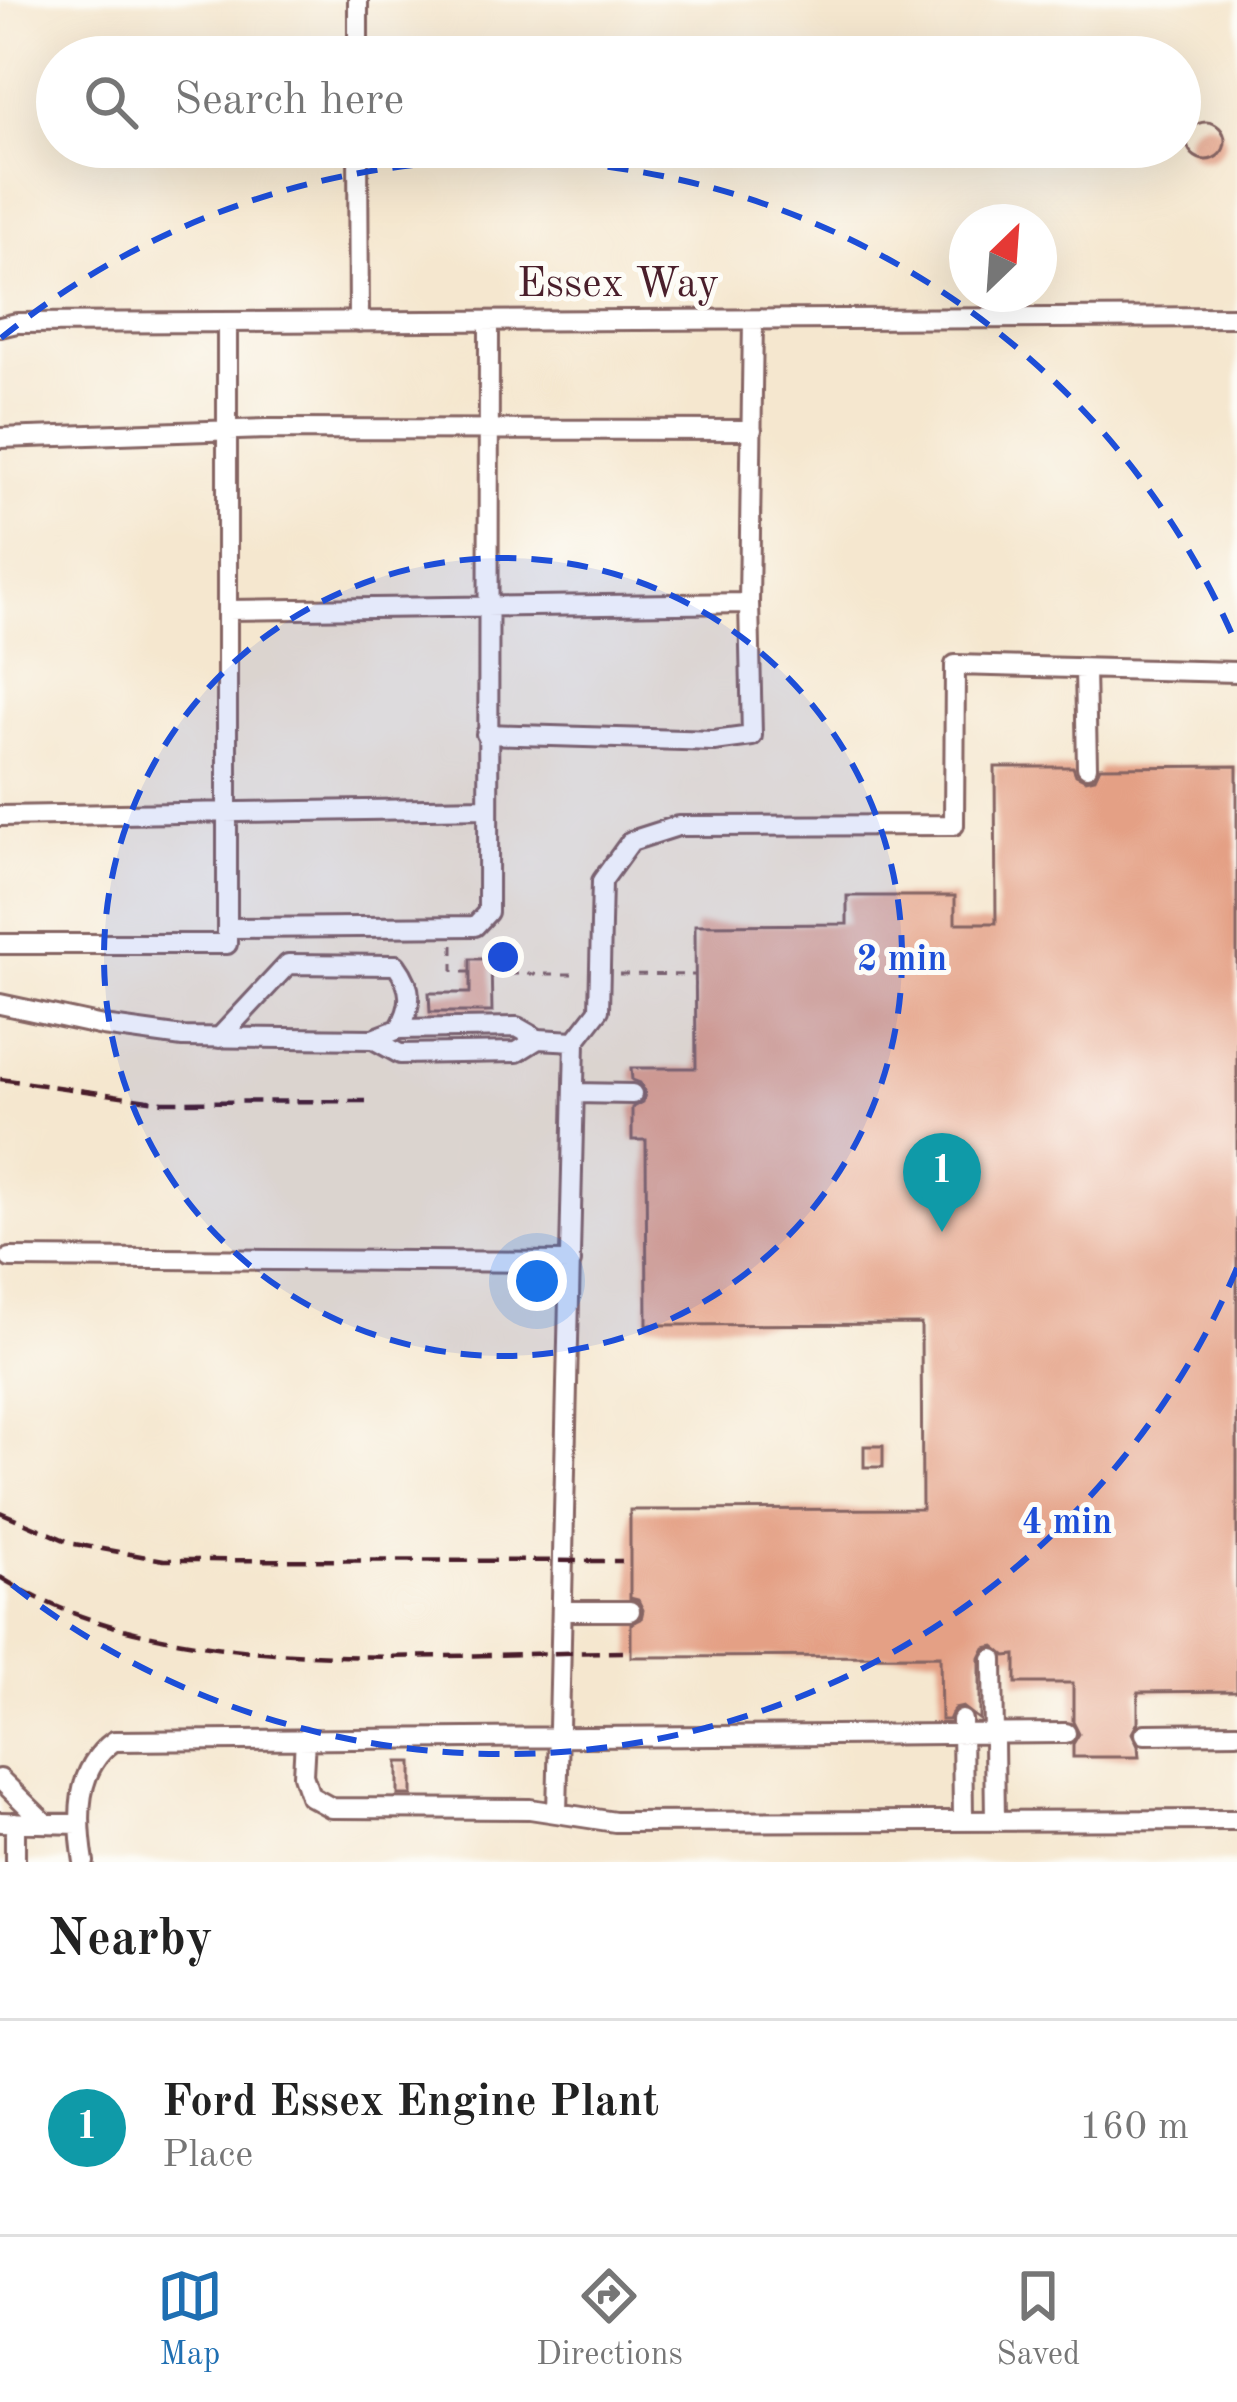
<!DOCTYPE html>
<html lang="en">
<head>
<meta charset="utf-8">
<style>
  :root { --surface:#fff; --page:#f2f2f2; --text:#222; --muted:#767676; --line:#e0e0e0; --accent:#1f6fb2 }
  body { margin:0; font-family:"Old Standard TT",serif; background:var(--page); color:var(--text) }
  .compass { position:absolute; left:949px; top:204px; width:108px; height:108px; border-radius:50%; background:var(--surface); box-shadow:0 12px 48px #0002; rotate:25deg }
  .you { position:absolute; left:537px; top:1281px; width:42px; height:42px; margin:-30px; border:9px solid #fff; border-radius:50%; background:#1a73e8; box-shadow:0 0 0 18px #1a73e833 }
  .badge { display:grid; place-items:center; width:78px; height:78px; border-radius:50%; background:var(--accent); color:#fff; font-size:39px; font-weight:700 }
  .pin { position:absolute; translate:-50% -99px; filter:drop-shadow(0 3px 6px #0008) }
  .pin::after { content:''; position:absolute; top:63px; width:42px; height:36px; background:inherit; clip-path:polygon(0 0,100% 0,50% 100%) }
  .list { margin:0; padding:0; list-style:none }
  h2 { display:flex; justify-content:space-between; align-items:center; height:156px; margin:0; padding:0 48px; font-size:51px }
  h2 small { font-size:39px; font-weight:400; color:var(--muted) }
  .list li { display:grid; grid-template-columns:78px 1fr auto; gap:36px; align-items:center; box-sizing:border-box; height:216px; padding:0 48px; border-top:3px solid var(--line) }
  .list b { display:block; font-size:45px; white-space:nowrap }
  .list p { margin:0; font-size:39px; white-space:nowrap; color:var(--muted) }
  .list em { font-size:39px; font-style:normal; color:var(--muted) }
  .icon { flex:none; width:66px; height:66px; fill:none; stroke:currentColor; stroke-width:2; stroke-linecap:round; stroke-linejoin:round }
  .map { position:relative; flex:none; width:1237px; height:1862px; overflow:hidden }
  .search { position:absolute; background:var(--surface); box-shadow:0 12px 48px #0002; left:36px; right:36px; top:36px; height:132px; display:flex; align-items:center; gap:30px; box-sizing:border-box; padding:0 42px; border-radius:66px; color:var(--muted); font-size:45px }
  .sheet { height:372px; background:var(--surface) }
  nav { display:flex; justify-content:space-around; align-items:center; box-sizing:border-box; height:168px; border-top:3px solid var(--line); background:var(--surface); font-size:33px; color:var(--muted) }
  nav a { display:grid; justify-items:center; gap:6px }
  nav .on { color:var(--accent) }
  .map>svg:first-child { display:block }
  .building { fill:#e4a085 }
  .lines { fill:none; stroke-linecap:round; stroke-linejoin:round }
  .minor-casing { stroke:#866564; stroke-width:24 }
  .path { stroke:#866564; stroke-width:3; stroke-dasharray:9 9; stroke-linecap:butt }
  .minor { stroke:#fff; stroke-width:18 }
  .rail { stroke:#4a1f2b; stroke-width:4.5; stroke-dasharray:18 9; stroke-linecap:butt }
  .ring { fill:none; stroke:#1d4ed8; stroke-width:6; stroke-dasharray:21 15 }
  .labels { text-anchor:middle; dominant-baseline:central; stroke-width:10; stroke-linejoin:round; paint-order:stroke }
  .street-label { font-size:42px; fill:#4a1f2b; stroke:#fdfcf7 }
  .centre { fill:#1d4ed8; stroke:#fdfcf7; stroke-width:6 }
  .ring-label { font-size:36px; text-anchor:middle; font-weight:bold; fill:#1d4ed8; stroke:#fdfcf7; stroke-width:10; stroke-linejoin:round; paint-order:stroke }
</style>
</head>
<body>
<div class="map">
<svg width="1237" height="1862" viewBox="0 0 1237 1862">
  <rect width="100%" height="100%" fill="#fdfcf7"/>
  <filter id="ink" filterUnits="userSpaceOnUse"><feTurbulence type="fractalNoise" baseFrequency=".00833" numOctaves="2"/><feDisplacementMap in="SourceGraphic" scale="24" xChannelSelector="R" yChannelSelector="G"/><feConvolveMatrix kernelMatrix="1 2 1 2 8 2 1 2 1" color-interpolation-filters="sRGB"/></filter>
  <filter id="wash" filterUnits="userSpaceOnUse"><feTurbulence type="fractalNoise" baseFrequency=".004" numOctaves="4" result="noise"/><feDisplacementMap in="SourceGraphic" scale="48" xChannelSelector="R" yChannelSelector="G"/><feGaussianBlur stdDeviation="2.7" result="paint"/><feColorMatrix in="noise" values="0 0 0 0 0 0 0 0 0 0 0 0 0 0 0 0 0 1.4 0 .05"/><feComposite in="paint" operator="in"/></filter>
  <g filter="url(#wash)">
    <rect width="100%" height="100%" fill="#f5e7cf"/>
    <g id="blocks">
      <path class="building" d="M1187 141a19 19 0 1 1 38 0a19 19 0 1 1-38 0Z
        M1237,766V1691L1138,1692V1722L1132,1733L1138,1746L1139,1757H1073V1744L1079,1734L1073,1722V1683H1016V1655L1006,1656L994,1646L985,1648L980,1658V1720L963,1707L954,1709L949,1720H941L940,1656L631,1657V1624L641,1619L643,1610L638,1600L630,1598V1510L922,1509L921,1324L647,1325L646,1140H632V1108L643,1102L645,1093L640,1083L632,1080L631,1068H696L695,925L847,924V896H955V923H996L995,767H1073L1076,775L1086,780L1095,778L1100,767Z
        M470,959H491L492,1012H430L429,993H470Z
        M864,1446H883V1467H864Z
        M398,1762H412V1795H398Z"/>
    </g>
  </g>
  <g filter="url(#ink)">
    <use href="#blocks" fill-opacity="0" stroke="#866564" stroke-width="3"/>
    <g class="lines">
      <defs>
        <path id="minor" d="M358,0V57
          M358,147L359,322
          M227,323V928L475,926L488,912L489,322
          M0,327L17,323L1237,317
          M0,438L267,429L752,430
          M227,610L749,603
          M1085,669L1087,767
          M486,734L714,741L752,736L749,603L753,320
          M0,816L488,808
          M0,944H227V928
          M0,1004L103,1026L183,1037L373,1039L399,1029L517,1027L538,1039L575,1041L599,1010L602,881L631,841L678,826L954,825L955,665L1237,672
          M219,1038L288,964L396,965C413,988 413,1005 399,1029
          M373,1039L400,1054L517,1052L538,1039
          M574,1093L632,1094
          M10,1258L571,1262
          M563,1611H630
          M993,1659L995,1821
          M962,1720L963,1821
          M1145,1734L1237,1733
          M305,1738L303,1775L310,1796L332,1808L530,1809L615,1822L1237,1820
          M0,1779L45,1823
          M557,1813L575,1041
          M0,1822L79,1824
          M15,1822V1860
          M84,1862C77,1818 75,1769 114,1741L1066,1733"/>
      </defs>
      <use href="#minor" class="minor-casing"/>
      <path class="path" d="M453,945V972H470
        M491,974H580
        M619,974L696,975"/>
      <use href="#minor" class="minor"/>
      <path class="rail" d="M0,1079L163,1102L366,1101
        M0,1512L74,1544L164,1560L622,1561
        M0,1577C167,1683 432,1653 623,1652"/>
    </g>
  </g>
  <circle cx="503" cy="957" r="399" fill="#1d4ed8" fill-opacity=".12"/>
  <g class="ring">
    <circle cx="503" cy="957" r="399"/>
    <path d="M1237 1268A797 797 0 0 1 1 1576M1 338A797 797 0 0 1 1237 646"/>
  </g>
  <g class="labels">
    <g class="street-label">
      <text x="618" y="285">Essex Way</text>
    </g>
  </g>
  <circle cx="503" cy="957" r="18" class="centre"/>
  <g class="ring-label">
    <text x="902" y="970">2 min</text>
    <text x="1067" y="1533">4 min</text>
  </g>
</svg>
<svg class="compass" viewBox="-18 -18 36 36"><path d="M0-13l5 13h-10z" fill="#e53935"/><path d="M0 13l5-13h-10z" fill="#767676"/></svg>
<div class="you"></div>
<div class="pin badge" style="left:942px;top:1232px;background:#0f9aa8">1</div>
<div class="search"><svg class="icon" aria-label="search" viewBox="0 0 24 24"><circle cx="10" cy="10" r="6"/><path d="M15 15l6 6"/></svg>Search here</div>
</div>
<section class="sheet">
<h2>Nearby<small></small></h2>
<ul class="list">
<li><span class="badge" style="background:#0f9aa8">1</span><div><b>Ford Essex Engine Plant</b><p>Place</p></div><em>160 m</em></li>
</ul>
</section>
<nav>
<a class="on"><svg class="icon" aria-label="map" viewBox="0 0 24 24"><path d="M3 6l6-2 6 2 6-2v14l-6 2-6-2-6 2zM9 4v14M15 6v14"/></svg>Map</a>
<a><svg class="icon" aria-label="directions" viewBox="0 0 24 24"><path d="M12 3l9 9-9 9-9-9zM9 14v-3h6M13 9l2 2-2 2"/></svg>Directions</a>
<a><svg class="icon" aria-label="saved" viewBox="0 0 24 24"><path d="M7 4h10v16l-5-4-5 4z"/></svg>Saved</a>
</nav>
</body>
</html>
